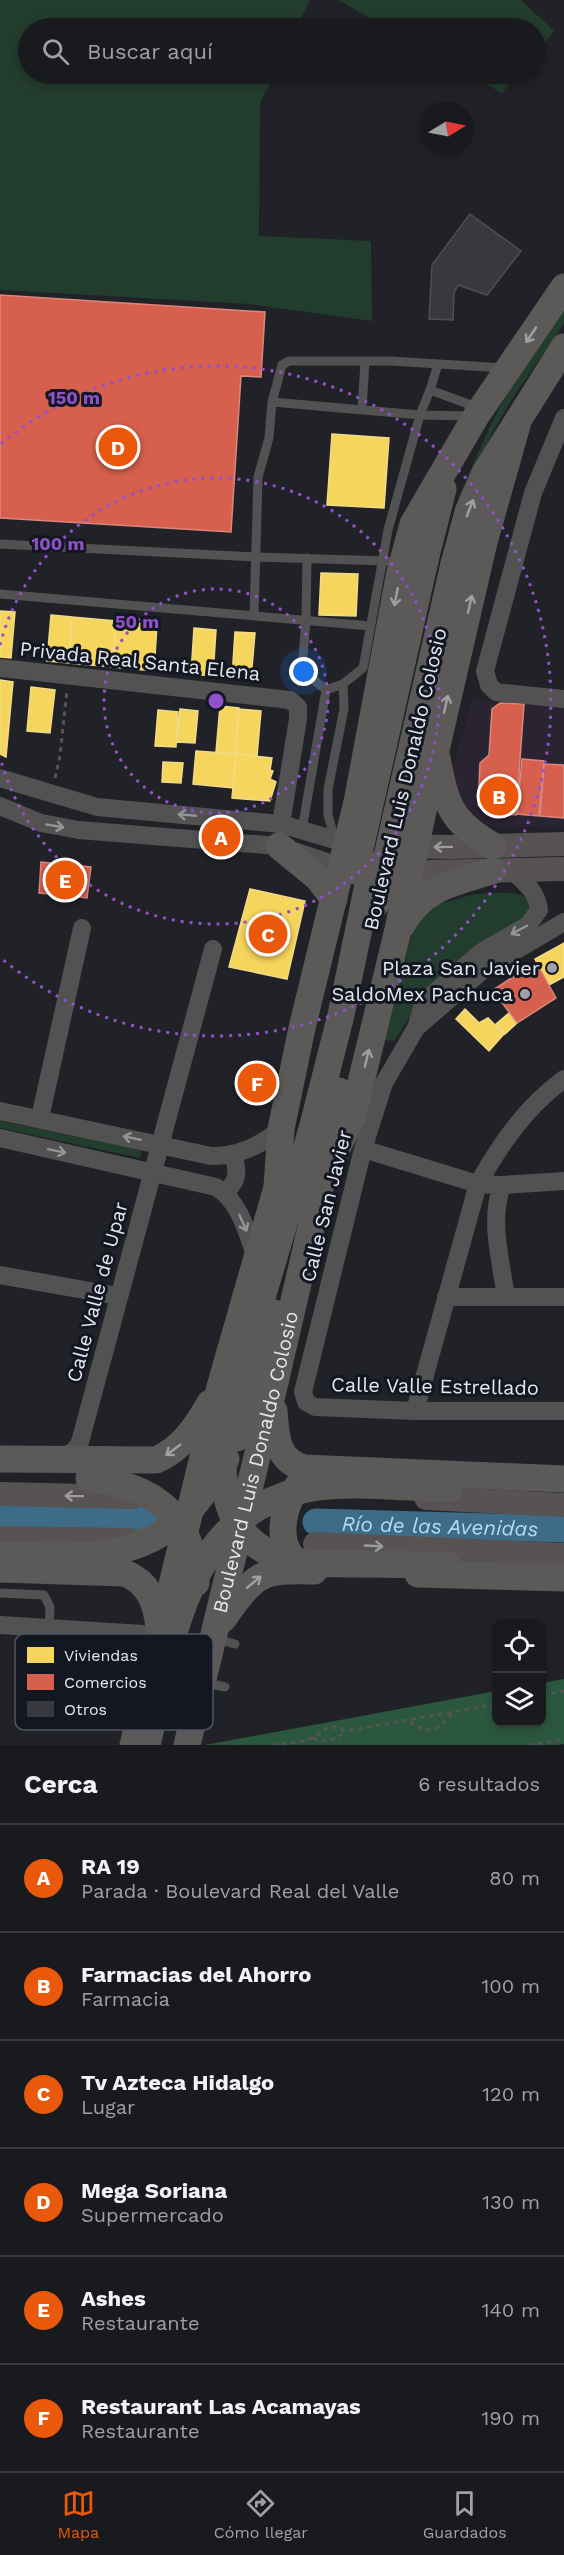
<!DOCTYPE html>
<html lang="es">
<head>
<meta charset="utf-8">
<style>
  :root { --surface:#181a1e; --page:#25272b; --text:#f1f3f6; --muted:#9fa1a4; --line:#36383c; --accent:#ea580c }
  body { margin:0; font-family:"Work Sans",sans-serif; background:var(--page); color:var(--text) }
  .controls { position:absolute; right:18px; bottom:18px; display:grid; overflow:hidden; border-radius:12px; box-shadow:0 3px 9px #0003 }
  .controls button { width:54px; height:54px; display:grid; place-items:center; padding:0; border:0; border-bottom:2px solid var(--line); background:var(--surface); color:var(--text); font:30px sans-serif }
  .compass { position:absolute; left:420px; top:102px; width:54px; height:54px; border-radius:50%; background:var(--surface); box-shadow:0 3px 9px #0003; rotate:80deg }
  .you { position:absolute; left:304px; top:672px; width:21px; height:21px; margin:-15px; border:4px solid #fff; border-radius:50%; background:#1a73e8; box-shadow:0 0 0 9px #1a73e833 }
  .badge { display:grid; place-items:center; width:39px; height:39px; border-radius:50%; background:var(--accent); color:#fff; font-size:20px; font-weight:700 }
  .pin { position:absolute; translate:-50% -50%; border:3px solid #fff; box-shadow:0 2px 6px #0006 }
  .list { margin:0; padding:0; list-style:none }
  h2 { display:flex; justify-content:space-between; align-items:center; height:78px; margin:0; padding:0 24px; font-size:26px }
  h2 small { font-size:20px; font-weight:400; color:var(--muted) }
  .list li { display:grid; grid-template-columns:39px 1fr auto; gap:18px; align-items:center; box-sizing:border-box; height:108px; padding:0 24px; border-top:2px solid var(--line) }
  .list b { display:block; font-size:22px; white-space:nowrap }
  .list p { margin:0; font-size:20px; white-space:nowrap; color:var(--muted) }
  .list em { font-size:20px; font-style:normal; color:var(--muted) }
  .icon { flex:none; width:33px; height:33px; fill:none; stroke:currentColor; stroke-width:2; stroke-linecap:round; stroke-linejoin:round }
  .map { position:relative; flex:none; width:564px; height:1745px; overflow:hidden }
  .search { position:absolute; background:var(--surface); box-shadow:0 3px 9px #0003; left:18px; right:18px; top:18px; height:66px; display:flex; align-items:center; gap:15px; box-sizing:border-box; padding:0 21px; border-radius:33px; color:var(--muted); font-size:22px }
  .sheet { height:726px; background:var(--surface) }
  nav { display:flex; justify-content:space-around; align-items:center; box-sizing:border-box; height:84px; border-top:2px solid var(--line); background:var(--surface); font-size:16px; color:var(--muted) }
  nav a { display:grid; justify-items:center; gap:3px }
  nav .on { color:var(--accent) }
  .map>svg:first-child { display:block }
  .commercial { fill:#2a2432 }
  .green { fill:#223c2d }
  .forest { fill:#2b573e }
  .homes { fill:#f6d55c; stroke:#f1da88; stroke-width:1.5 }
  .shops { fill:#d6604d; stroke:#da887e; stroke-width:1.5 }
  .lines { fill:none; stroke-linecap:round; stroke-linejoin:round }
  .river { stroke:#3d6b88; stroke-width:27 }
  .building { fill:#38393e; stroke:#4e4e53; stroke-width:1.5 }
  .path { stroke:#555556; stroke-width:3; stroke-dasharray:4.5 4.5; stroke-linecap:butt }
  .service { stroke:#535252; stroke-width:9 }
  .minor { stroke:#535252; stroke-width:18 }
  .secondary { stroke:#565352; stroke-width:24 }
  .primary { stroke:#5c5a59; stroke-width:27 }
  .primary-bridge { stroke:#5c5a59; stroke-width:27 }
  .oneway { stroke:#a0a0a4 }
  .oneway2 { stroke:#949599 }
  .oneway3 { stroke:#9d9da0 }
  .ring { fill:none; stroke:#9051c9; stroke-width:3; stroke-dasharray:3 6 }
  .poi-dot { fill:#9fa2a9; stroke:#131722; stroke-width:2 }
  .labels { text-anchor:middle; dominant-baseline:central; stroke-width:6; stroke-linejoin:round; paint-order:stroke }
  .street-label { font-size:20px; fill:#e4e7ef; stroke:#131722 }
  .poi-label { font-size:20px; fill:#e4e7ef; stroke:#131722; text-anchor:end }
  .water-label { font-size:21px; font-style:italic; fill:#b0dcfa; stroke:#131722 }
  .key { fill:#131722; stroke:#525560; stroke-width:1.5 }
  .key-label { font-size:16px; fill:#e4e7ef }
  .centre { fill:#9051c9; stroke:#131722; stroke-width:3 }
  .ring-label { font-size:18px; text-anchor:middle; font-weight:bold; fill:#9051c9; stroke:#131722; stroke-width:6; stroke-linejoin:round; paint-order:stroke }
</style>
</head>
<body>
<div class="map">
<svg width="564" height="1745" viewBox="0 0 564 1745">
  <rect width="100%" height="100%" fill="#202228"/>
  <path class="commercial" d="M472,699L564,707V828L479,826L462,815L452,773Z"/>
  <path class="green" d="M0,0H310L296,28H28V74H275L260,103L259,236L371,241L372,321L249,304L0,290Z
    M338,0H521L554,31L536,53V28H388Z
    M467,74H518L502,93Z
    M564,305V324L514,396L493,431L462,501L458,499L489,428L508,391Z
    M474,894C493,894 520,888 534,903L530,916L426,993L394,1041L383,1040L412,933L424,917L439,904Z
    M0,1121L142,1150L140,1158L0,1128Z"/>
  <path class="forest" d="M564,1679V1744L558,1745H205L496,1691V1722H542V1683Z"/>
  <path class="homes" d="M332,434L389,438L384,508L327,505Z
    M321,573L358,574L356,616L319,615Z
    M0,611L15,612L11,658L0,657Z
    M51,615L72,617L69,663L47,661Z
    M72,617L116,621L112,667L69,663Z
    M116,621L157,625L154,671L112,667Z
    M194,628L216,630L213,676L191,674Z
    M235,632L255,633L251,679L232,678Z
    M0,680L13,682L6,757L0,754Z
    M31,687L55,690L50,733L27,731Z
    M220,706L239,708L235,754L216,752Z
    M180,709L198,711L195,743L177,742Z
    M239,709L261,711L257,756L235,754Z
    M158,710L178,712L176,747L155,746Z
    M196,751L236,754L233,788L193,784Z
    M236,754L272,758L270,770L273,771L270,779L276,782L270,801L232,798Z
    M163,762L183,763L181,783L162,782Z
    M250,889L305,901L287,979L229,967Z
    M564,943V977L549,985L535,959Z
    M465,1009L479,1023L488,1018L504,1034L489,1051L456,1019Z
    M509,1013L517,1023L505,1034L496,1024Z"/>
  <path class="shops" d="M0,295L265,312L261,377L241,376L231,532L0,518Z
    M500,703L524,704L516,815L485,812L478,805L480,763L489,755L492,709Z
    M522,759L544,761L539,816L517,814Z
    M544,764L564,765V818L540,816Z
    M41,862L91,867L87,898L39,893Z
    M536,962L556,998L517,1023L493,990Z"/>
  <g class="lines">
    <g class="river">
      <path d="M0,1516L150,1519"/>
      <path id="s1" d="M316,1522L564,1529"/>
    </g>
  </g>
  <path class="building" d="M470,214L521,251L487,295L458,285L454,293L453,320L429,319L432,265Z"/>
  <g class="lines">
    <path class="path" d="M55,778L60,756L67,690
      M542,1695L564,1691
      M410,1722C427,1735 440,1731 452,1713
      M313,1738C325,1743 337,1740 346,1731
      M234,1745H235
      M273,1745C284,1743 301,1743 312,1738C328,1730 323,1722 346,1731L496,1704
      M529,1745L564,1739"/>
    <path class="service" d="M430,390L438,364
      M272,402L282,365L289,361H391L504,368
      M362,410L365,361
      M471,416L420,415L430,390L479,408
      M0,544L257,557L387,561
      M307,558L306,620L302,670L326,690
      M0,594L371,626
      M254,616L258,477L269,438L272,402L420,415L388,530L363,668L343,684L326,690L302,830
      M335,840L328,815V789L344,709L343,684
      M0,1593L44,1595L50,1607L49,1628
      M216,1639L235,1644
      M203,1682L225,1687"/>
    <path class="minor" d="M564,418L533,493L485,671L489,685L496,692L564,699
      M0,668L290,700L298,707V719L281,824
      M0,778L97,807L281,824L335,840L347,841
      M0,806L41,823L79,830L279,846L342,867
      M511,870C525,883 537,891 539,910L528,925L480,953L428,998L423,1005L416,1028L384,1083L363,1149L303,1392L306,1402L315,1407L415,1411H564
      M416,1028L484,969L564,922
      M0,1111L211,1156C237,1157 261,1145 281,1129
      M40,1118L82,928
      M0,1138L216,1187C240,1201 248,1235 256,1259
      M363,1149L478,1184L502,1185L564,1181
      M502,1185C489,1221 501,1261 506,1297
      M225,1192C239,1181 238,1171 233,1154
      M0,1275L118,1296
      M446,1297H564
      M415,1411L478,1184C501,1143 526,1107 564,1079
      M59,1455C70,1456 75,1451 80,1442L213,949
      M0,1625L159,1635"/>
    <path class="secondary" d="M398,846L448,847L564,844
      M393,873L409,875L425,872L564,869
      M0,1494L132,1497
      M426,1498L564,1505
      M0,1538L130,1540
      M315,1544L564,1555"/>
    <g class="primary">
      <path d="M426,556L443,489"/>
      <path d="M454,564L468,512L485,473L564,347"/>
      <path d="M437,758C446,805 450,821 493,846"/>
      <path d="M279,846L318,878L334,899"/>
      <path d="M402,925C423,887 454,883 492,871"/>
      <path d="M322,1180L353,1115L397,934L436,750L484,542L517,425"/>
      <path d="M277,1187L281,1129L302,1028L357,802L400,572L413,524L476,416L564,287"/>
      <path d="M274,1411C276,1436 276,1460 304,1468L564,1479"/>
      <path d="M237,1438L274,1313"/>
      <path d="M0,1459L156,1460C182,1449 196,1427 210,1403"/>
      <path d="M303,1479C281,1503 270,1554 308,1568"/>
      <path d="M0,1569L125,1573C149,1583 156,1602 159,1627"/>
      <path d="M418,1574L564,1578"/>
      <path d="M223,1619C255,1575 258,1569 314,1571"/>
      <path d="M133,1745L220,1387L282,1170"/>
      <path id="s2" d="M187,1745L273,1391L322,1180L339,1091"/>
    </g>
    <path class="primary-bridge" d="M359,852L369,880L341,1015L312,1129L226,1419C218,1478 221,1545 291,1560C312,1565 334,1563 355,1564C386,1564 416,1565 447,1565
      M355,871L426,556
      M376,904L454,564
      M89,1478C153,1486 193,1514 196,1583
      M0,1555C67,1557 138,1565 189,1511C203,1496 215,1476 226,1459
      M147,1745C172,1641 185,1511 312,1488C354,1481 406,1488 449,1489"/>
  </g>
  <defs><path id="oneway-shaft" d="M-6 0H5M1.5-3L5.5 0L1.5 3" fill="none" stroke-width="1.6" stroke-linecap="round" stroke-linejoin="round" transform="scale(1.5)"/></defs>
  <g class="oneway">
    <use href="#oneway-shaft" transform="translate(531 335) rotate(124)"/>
    <use href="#oneway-shaft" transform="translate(470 508) rotate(-69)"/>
    <use href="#oneway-shaft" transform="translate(396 597) rotate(101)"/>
    <use href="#oneway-shaft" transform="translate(470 604) rotate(-77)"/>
    <use href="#oneway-shaft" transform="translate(446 704) rotate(-77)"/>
    <use href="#oneway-shaft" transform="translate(367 1058) rotate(-76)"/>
    <use href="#oneway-shaft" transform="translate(173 1450) rotate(144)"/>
    <use href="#oneway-shaft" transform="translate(254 1582) rotate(-40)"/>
  </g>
  <g class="oneway2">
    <use href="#oneway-shaft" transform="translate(187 815) rotate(-175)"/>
    <use href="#oneway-shaft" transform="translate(55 826) rotate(10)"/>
    <use href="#oneway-shaft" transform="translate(519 930) rotate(152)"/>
    <use href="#oneway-shaft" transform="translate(132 1138) rotate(-168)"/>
    <use href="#oneway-shaft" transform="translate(57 1151) rotate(12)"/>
    <use href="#oneway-shaft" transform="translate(243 1223) rotate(66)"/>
  </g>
  <g class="oneway3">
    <use href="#oneway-shaft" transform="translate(443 847) rotate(179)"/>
    <use href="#oneway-shaft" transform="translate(74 1496) rotate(-179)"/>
    <use href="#oneway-shaft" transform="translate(374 1546) rotate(3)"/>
  </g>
  <g class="ring">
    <circle cx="216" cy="701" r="112"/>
    <path d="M0 645A223 223 0 1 1 0 757"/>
    <path d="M1 444A335 335 0 1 1 1 958"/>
  </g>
  <g class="poi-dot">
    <circle cx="552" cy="968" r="6"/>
    <circle cx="525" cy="994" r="6"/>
  </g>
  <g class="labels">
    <g class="street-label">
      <text transform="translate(140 661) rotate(6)">Privada Real Santa Elena</text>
      <text transform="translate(405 779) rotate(-77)">Boulevard Luis Donaldo Colosio</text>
      <text transform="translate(326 1206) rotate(-76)">Calle San Javier</text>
      <text transform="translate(97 1292) rotate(-75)">Calle Valle de Upar</text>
      <text transform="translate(435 1386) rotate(1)">Calle Valle Estrellado</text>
      <text stroke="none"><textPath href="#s2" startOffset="291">Boulevard Luis Donaldo Colosio</textPath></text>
    </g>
    <g class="poi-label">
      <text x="540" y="968">Plaza San Javier</text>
      <text x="513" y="994">SaldoMex Pachuca</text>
    </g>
    <g class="water-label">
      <text stroke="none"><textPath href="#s1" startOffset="124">Río de las Avenidas</textPath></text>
    </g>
  </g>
  <rect x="15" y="1634" width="198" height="96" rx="9" class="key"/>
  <rect x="27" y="1647" width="27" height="16" fill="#f6d55c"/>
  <rect x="27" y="1674" width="27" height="16" fill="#d6604d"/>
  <rect x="27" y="1701" width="27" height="16" fill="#38393e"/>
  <g class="key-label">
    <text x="64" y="1661">Viviendas</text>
    <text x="64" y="1688">Comercios</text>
    <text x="64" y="1715">Otros</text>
  </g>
  <circle cx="216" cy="701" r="9" class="centre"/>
  <g class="ring-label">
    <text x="74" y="404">150 m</text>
    <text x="58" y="550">100 m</text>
    <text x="137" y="628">50 m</text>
  </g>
</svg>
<div class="controls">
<button><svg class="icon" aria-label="locate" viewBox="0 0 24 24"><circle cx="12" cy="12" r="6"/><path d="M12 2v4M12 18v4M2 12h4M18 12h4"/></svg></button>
<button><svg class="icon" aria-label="layers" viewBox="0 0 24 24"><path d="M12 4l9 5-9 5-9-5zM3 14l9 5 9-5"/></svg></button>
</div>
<svg class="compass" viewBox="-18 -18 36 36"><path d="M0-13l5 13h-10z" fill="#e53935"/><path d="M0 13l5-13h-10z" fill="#9fa1a4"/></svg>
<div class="you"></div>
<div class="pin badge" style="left:221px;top:837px">A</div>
<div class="pin badge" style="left:499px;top:796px">B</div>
<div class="pin badge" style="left:268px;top:934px">C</div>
<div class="pin badge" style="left:118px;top:447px">D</div>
<div class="pin badge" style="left:65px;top:880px">E</div>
<div class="pin badge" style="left:257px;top:1083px">F</div>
<div class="search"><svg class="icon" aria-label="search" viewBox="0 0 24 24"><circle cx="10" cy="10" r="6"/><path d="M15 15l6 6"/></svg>Buscar aquí</div>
</div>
<section class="sheet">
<h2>Cerca<small>6 resultados</small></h2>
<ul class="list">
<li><span class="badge">A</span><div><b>RA 19</b><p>Parada · Boulevard Real del Valle</p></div><em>80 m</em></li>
<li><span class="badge">B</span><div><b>Farmacias del Ahorro</b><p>Farmacia</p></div><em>100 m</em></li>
<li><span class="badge">C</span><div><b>Tv Azteca Hidalgo</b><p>Lugar</p></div><em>120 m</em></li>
<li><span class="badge">D</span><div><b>Mega Soriana</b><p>Supermercado</p></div><em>130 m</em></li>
<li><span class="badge">E</span><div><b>Ashes</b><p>Restaurante</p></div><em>140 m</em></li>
<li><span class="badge">F</span><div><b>Restaurant Las Acamayas</b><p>Restaurante</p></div><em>190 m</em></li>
</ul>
</section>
<nav>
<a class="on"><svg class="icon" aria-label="map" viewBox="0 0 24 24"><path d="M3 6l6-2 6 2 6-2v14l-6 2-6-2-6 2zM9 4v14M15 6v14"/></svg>Mapa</a>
<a><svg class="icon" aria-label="directions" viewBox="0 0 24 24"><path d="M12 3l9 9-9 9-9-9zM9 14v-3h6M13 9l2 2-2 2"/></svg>Cómo llegar</a>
<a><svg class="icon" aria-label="saved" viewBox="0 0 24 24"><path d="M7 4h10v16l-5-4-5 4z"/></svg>Guardados</a>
</nav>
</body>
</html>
